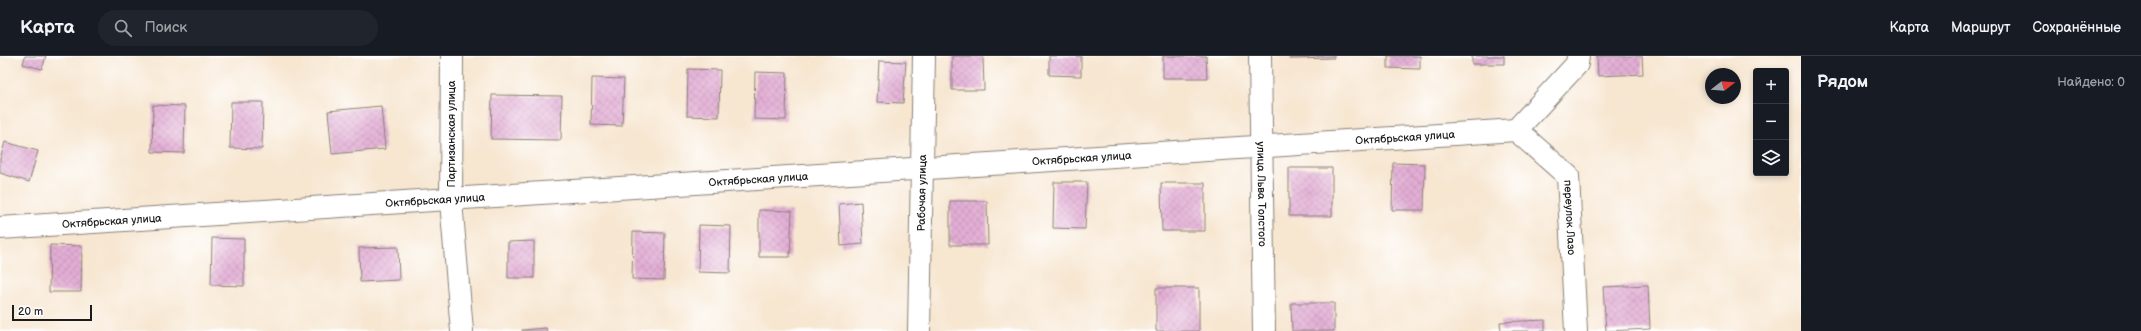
<!DOCTYPE html>
<html lang="ru">
<head>
<meta charset="utf-8">
<style>
  :root { --surface:#171b24; --page:#20242c; --text:#f1f3f6; --muted:#9ea1a6; --line:#363941 }
  body { margin:0; font-family:"Balsamiq Sans",sans-serif; background:var(--page); color:var(--text) }
  .controls { position:absolute; right:12px; top:12px; display:grid; overflow:hidden; border-radius:4px; box-shadow:0 2px 6px #0003 }
  .controls button { width:36px; height:36px; display:grid; place-items:center; padding:0; border:0; border-bottom:1px solid var(--line); background:var(--surface); color:var(--text); font:20px sans-serif }
  .compass { position:absolute; left:1705px; top:12px; width:36px; height:36px; border-radius:50%; background:var(--surface); box-shadow:0 2px 6px #0003; rotate:73deg }
  .scale { position:absolute; left:12px; bottom:10px; width:80px; box-sizing:border-box; padding-left:4px; border:2px solid #1c1c1c; border-top:0; font-size:11px; line-height:14px; white-space:nowrap; color:#1c1c1c; -webkit-text-stroke:3px #fff; paint-order:stroke }
  .list { margin:0; padding:0; list-style:none }
  h2 { display:flex; justify-content:space-between; align-items:center; height:52px; margin:0; padding:0 16px; font-size:17px }
  h2 small { font-size:13px; font-weight:400; color:var(--muted) }
  .icon { flex:none; width:22px; height:22px; fill:none; stroke:currentColor; stroke-width:2; stroke-linecap:round; stroke-linejoin:round }
  .map { position:relative; flex:none; width:1801px; height:275px; overflow:hidden }
  header { display:flex; align-items:center; gap:24px; box-sizing:border-box; height:56px; padding:0 20px; background:var(--surface); border-bottom:1px solid var(--line) }
  header strong { font-size:19px }
  nav { display:flex; gap:22px; margin-inline-start:auto; font-size:14px }
  .search { width:280px; height:36px; background:var(--page); display:flex; align-items:center; gap:10px; box-sizing:border-box; padding:0 14px; border-radius:22px; color:var(--muted); font-size:15px }
  main { display:flex }
  aside { flex:1; background:var(--surface) }
  .map>svg:first-child { display:block }
  .building { fill:url(#building-cross-hatch) }
  .lines { fill:none; stroke-linecap:round; stroke-linejoin:round }
  .minor-casing { stroke:#8a8176; stroke-width:24 }
  .minor { stroke:#fff; stroke-width:22 }
  .labels { text-anchor:middle; dominant-baseline:central; stroke-width:3; stroke-linejoin:round; paint-order:stroke }
  .street-label { font-size:11px; fill:#1c1c1c; stroke:#fff }
</style>
</head>
<body>
<header>
<strong>Карта</strong>
<div class="search"><svg class="icon" aria-label="search" viewBox="0 0 24 24"><circle cx="10" cy="10" r="6"/><path d="M15 15l6 6"/></svg>Поиск</div>
<nav><a>Карта</a><a>Маршрут</a><a>Сохранённые</a></nav>
</header>
<main>
<div class="map">
<svg width="1801" height="275" viewBox="0 0 1801 275">
  <defs>
    <pattern id="building-cross-hatch" width="8" height="8" patternUnits="userSpaceOnUse"><rect width="8" height="8" fill="#e3aed5"/><path d="M0 0l8 8M0 8l8-8" fill="none" stroke="#c295b6"/></pattern>
  </defs>
  <rect width="100%" height="100%" fill="#fff"/>
  <filter id="ink" filterUnits="userSpaceOnUse"><feTurbulence type="fractalNoise" baseFrequency=".025" numOctaves="2"/><feDisplacementMap in="SourceGraphic" scale="8" xChannelSelector="R" yChannelSelector="G"/><feConvolveMatrix kernelMatrix="1 2 1 2 8 2 1 2 1" color-interpolation-filters="sRGB"/></filter>
  <filter id="wash" filterUnits="userSpaceOnUse"><feTurbulence type="fractalNoise" baseFrequency=".012" numOctaves="4" result="noise"/><feDisplacementMap in="SourceGraphic" scale="16" xChannelSelector="R" yChannelSelector="G"/><feGaussianBlur stdDeviation="0.9" result="paint"/><feColorMatrix in="noise" values="0 0 0 0 0 0 0 0 0 0 0 0 0 0 0 0 0 1.4 0 .05"/><feComposite in="paint" operator="in"/></filter>
  <g filter="url(#wash)">
    <rect width="100%" height="100%" fill="#f7e6d0"/>
    <g id="blocks">
      <path class="building" d="M25,0H46L42,13L23,8Z
        M952,0H983L984,34H952Z
        M1049,0H1081V20L1049,19Z
        M1163,0H1206L1207,22H1163Z
        M1290,0H1334V2L1290,3Z
        M1388,0H1420V13L1388,12Z
        M1472,0H1504V8H1472Z
        M1597,0H1642L1643,18L1598,20Z
        M879,5L906,6L903,47L877,46Z
        M688,13L720,14L719,61L687,60Z
        M755,16L787,17L786,64L754,63Z
        M592,22L624,23L622,70L591,69Z
        M492,39L562,40L561,84L491,83Z
        M231,46H263L262,93L230,92Z
        M153,49L185,50L184,97L152,96Z
        M381,50L385,93L332,98L328,55Z
        M5,86L38,95L29,126L0,117V103Z
        M1393,107L1425,108L1424,154H1392Z
        M1289,112H1332V160H1289Z
        M1054,126H1087L1085,173L1053,172Z
        M1161,127H1205V175H1162Z
        M950,145H987L988,189H950Z
        M861,146L863,188L841,190L839,148Z
        M759,154L792,155L790,201H759Z
        M699,169L731,170L730,217L698,216Z
        M633,176L665,177L664,224L632,223Z
        M212,182L244,183V230L211,229Z
        M534,185V222H508V186Z
        M50,189L82,190L81,236H49Z
        M398,191L399,224L360,226L359,192Z
        M1648,229L1650,273L1606,275L1603,231Z
        M1156,232H1199V275H1156Z
        M1291,247H1334V275H1292Z
        M1545,264V275H1501L1500,266Z
        M546,272L547,275H522V274Z"/>
    </g>
  </g>
  <g filter="url(#ink)">
    <use href="#blocks" fill-opacity="0" stroke="#8a8176" stroke-width="1"/>
    <g class="lines">
      <defs>
        <g id="minor">
          <path d="M452,0L451,145L462,275"/>
          <path id="s1" d="M1260,0L1264,275"/>
          <path id="s2" d="M1516,74L1568,120L1576,275"/>
          <path d="M1516,74L1577,8L1578,0"/>
          <path id="s3" d="M0,172L1516,74"/>
          <path id="s4" d="M919,275L924,0"/>
        </g>
      </defs>
      <use href="#minor" class="minor-casing"/>
      <use href="#minor" class="minor"/>
    </g>
  </g>
  <g class="labels">
    <g class="street-label">
      <text transform="translate(451 78) rotate(-90)">Партизанская улица</text>
      <text stroke="none"><textPath href="#s3" startOffset="1408">Октябрьская улица</textPath></text>
      <text stroke="none"><textPath href="#s3" startOffset="1084">Октябрьская улица</textPath></text>
      <text stroke="none"><textPath href="#s3" startOffset="760">Октябрьская улица</textPath></text>
      <text stroke="none"><textPath href="#s1" startOffset="138">улица Льва Толстого</textPath></text>
      <text stroke="none"><textPath href="#s4" startOffset="138">Рабочая улица</textPath></text>
      <text stroke="none"><textPath href="#s3" startOffset="436">Октябрьская улица</textPath></text>
      <text stroke="none"><textPath href="#s2" startOffset="111">переулок Лазо</textPath></text>
      <text stroke="none"><textPath href="#s3" startOffset="112">Октябрьская улица</textPath></text>
    </g>
  </g>
</svg>
<div class="controls">
<button>+</button>
<button>−</button>
<button><svg class="icon" aria-label="layers" viewBox="0 0 24 24"><path d="M12 4l9 5-9 5-9-5zM3 14l9 5 9-5"/></svg></button>
</div>
<svg class="compass" viewBox="-18 -18 36 36"><path d="M0-13l5 13h-10z" fill="#e53935"/><path d="M0 13l5-13h-10z" fill="#9ea1a6"/></svg>
<div class="scale">20 m</div>
</div>
<aside>
<h2>Рядом<small>Найдено: 0</small></h2>
<ul class="list">
</ul>
</aside>
</main>
</body>
</html>
